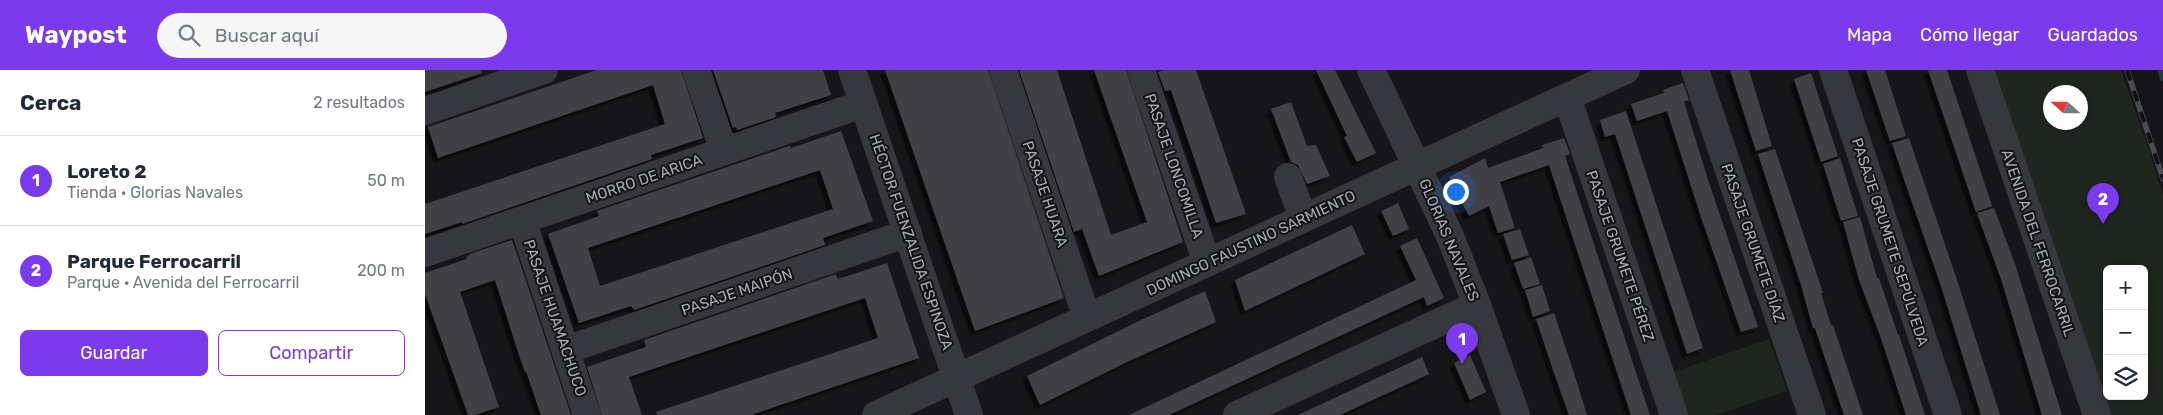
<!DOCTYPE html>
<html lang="es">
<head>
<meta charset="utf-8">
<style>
  :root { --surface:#fff; --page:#f6f6f7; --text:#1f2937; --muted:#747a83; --line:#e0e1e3; --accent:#7c3aed }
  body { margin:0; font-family:Rubik,sans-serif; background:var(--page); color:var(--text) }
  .controls { position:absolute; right:15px; bottom:15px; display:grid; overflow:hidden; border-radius:8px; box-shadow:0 2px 8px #0003 }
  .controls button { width:45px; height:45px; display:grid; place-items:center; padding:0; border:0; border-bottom:1px solid var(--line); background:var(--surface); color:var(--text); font:25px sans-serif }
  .compass { position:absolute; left:1618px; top:15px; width:45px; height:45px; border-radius:50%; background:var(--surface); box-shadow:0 2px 8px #0003; rotate:291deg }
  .you { position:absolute; left:1030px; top:121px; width:18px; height:18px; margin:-12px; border:4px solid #fff; border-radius:50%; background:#1a73e8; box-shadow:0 0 0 8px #1a73e833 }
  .badge { display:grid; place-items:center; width:32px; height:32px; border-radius:50%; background:var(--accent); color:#fff; font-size:16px; font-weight:700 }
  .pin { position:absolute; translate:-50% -41px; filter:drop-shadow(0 1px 2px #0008) }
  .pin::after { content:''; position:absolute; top:26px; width:18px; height:15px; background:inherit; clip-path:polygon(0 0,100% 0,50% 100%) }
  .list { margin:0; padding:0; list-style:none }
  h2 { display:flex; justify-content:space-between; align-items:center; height:65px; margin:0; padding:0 20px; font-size:21px }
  h2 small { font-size:16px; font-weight:400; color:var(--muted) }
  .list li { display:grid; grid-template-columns:32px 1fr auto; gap:15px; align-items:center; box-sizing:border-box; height:90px; padding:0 20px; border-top:1px solid var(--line) }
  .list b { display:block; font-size:19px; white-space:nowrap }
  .list p { margin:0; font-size:16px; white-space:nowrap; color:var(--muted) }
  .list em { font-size:16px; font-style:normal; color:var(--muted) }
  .actions { display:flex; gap:10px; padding:15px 20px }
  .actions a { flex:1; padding:11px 0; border:1px solid var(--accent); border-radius:8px; text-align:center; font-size:18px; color:var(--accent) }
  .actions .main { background:var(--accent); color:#fff }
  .icon { flex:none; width:28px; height:28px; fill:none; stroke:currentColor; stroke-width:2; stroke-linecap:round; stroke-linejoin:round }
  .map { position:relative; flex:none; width:1738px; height:345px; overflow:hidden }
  header { display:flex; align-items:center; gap:30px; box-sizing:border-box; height:70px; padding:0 25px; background:var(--accent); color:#fff }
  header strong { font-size:24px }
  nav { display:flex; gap:28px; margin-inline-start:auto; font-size:18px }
  .search { width:350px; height:45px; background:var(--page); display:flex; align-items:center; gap:12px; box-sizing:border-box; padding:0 18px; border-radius:28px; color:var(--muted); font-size:19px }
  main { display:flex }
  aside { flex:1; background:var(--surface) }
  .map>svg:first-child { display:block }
  .green { fill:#1e261f; fill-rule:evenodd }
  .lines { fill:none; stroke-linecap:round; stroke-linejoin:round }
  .stream { stroke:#2c353c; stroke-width:7 }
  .building { fill:#404145; fill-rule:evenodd; filter:url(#shadow) }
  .minor { stroke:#37383d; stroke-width:28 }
  .rail-casing { stroke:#4a4c52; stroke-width:5.5 }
  .rail { stroke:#111113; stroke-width:4; stroke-dasharray:11; stroke-linecap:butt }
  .labels { text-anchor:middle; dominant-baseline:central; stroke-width:4; stroke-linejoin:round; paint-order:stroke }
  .street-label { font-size:15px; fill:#a8adb8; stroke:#111113 }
</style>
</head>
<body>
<header>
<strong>Waypost</strong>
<div class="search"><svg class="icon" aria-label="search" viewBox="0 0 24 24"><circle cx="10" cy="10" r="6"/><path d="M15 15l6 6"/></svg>Buscar aquí</div>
<nav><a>Mapa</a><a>Cómo llegar</a><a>Guardados</a></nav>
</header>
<main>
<aside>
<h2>Cerca<small>2 resultados</small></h2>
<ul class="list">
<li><span class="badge">1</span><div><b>Loreto 2</b><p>Tienda · Glorias Navales</p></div><em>50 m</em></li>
<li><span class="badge">2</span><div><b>Parque Ferrocarril</b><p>Parque · Avenida del Ferrocarril</p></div><em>200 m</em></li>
</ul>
<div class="actions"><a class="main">Guardar</a><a>Compartir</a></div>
</aside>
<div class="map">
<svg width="1738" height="345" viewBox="0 0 1738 345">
  <defs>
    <filter id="shadow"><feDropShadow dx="-4.5" dy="4.5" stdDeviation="1" flood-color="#0009"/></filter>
  </defs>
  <rect width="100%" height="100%" fill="#161618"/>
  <path class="green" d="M1567,0H1696L1726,86L1738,126V345H1683ZM1626,22H1656V52H1626ZM1682,199H1719V326H1682Z
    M1344,269L1362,321L1291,345H1263L1248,302Z"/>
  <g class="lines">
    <path class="stream" d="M1736,0L1738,8"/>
  </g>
  <path class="building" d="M0,0H56L57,3L0,22Z
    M172,0H256L278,68L226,85L227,89L37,154V152L0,164V134L240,54L228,15L13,88L3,57Z
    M288,0H398L406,25L350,43L351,47L312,60L311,57L308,58Z
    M460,0H563L639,228L550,261Z
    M594,0H632L686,165L722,152L669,0H701L758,172L674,206L657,159L649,162Z
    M738,0H771L821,144L791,153L746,20L740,21L733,2Z
    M891,0H910L951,83L932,92L919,67L922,66Z
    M1305,0H1324L1347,76L1331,81Z
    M1441,0H1460L1481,66L1465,71Z
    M1503,0H1522L1567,136L1551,142Z
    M1386,3L1413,86L1396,92L1369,9Z
    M1258,13L1264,30L1259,32L1284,113L1333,257L1316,262L1276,147L1242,41L1212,51L1206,34L1239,23L1238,20Z
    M866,32L882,76L891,75L905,106L882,114L873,95L866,92L846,39Z
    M1201,41L1278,278L1262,284L1190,64L1180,67L1175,50Z
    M416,61L448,151L398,168L400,175L209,240L206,236L154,253L123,164L174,146L172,141L361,77L365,76L366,78ZM395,100L408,139L175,216L163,178Z
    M1139,68L1145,84L1140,86L1225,345H1206L1124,95L1075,112L1090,158L1073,163L1064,136L1044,146L1024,107L1060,88L1063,98L1118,78L1117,75Z
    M1484,68L1533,213L1575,345H1556L1516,216L1481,115L1467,73Z
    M1350,79L1398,223H1396L1406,255H1408L1438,345H1419L1390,258H1388L1376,215L1333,84Z
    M1415,88L1433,146L1416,151L1398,94Z
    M973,133L984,159L968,166L956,141Z
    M1569,138L1590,194L1637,345H1617L1577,212L1552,143Z
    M1435,147L1452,208H1454L1473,265H1474L1500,345H1481L1456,268L1434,210L1418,152Z
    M927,155L940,184L820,241L810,210Z
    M1095,159L1104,185L1087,190L1078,164Z
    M992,168L1019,228L1002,236L999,227L744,345H704L991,210L975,176Z
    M87,170L93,187L146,345H116L101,301L100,302L93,282L70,210L35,222L74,337L50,345H43L0,224V203L42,189L41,187L47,183Z
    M1106,187L1115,214L1098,219L1089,193Z
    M462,193L494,288L326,345H232L231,342L453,268L440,228L204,307L217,345H177L162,297L221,277L219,270L411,204L413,209Z
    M1117,215L1125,241L1108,247L1100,220Z
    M780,221L791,252L702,292L615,335L602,306L716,250Z
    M1129,243L1148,300L1162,345H1144L1129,303L1111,249Z
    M1045,285L1061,322L1045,330L1029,293Z
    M997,287L1004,304L974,318L915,345H873Z"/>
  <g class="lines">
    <path class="minor" d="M271,0L299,81
      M427,0L544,345
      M578,0L662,248
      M716,0L782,193
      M946,0L1025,166L1052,235L1091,345
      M1270,0L1387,345
      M1408,0L1523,345
      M1555,0L1672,345
      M1142,27L1249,345
      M0,41L119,0
      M863,107L878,148
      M97,150L162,345
      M0,183L438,34
      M141,280L483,163
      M451,345L1201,0
      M812,345L1052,235"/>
    <defs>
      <path id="rail" d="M1702,0L1738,109"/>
    </defs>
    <use href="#rail" class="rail-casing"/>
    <use href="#rail" class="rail"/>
  </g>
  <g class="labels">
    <g class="street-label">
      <text transform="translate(749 96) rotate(71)">PASAJE LONCOMILLA</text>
      <text transform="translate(219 109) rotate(-19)">MORRO DE ARICA</text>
      <text transform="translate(620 124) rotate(71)">PASAJE HUARA</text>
      <text transform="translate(1024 170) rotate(67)">GLORIAS NAVALES</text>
      <text transform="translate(486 172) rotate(71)">HÉCTOR FUENZALIDA ESPINOZA</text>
      <text transform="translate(1465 172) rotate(72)">PASAJE GRUMETE SEPÚLVEDA</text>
      <text transform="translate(826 173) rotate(-25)">DOMINGO FAUSTINO SARMIENTO</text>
      <text transform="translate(1328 173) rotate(71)">PASAJE GRUMETE DÍAZ</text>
      <text transform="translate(1613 173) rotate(71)">AVENIDA DEL FERROCARRIL</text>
      <text transform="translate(1195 186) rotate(71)">PASAJE GRUMETE PÉREZ</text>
      <text transform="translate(312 222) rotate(-19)">PASAJE MAIPÓN</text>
      <text transform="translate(130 248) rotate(71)">PASAJE HUAMACHUCO</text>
    </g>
  </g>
</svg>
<div class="controls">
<button>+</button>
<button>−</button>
<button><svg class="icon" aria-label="layers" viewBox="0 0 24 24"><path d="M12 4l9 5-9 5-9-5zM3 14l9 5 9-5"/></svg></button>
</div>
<svg class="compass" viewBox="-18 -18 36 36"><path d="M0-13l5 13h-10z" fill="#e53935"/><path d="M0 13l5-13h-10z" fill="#747a83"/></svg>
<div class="you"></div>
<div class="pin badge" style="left:1037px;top:294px">1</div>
<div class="pin badge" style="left:1678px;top:154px">2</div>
</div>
</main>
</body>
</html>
